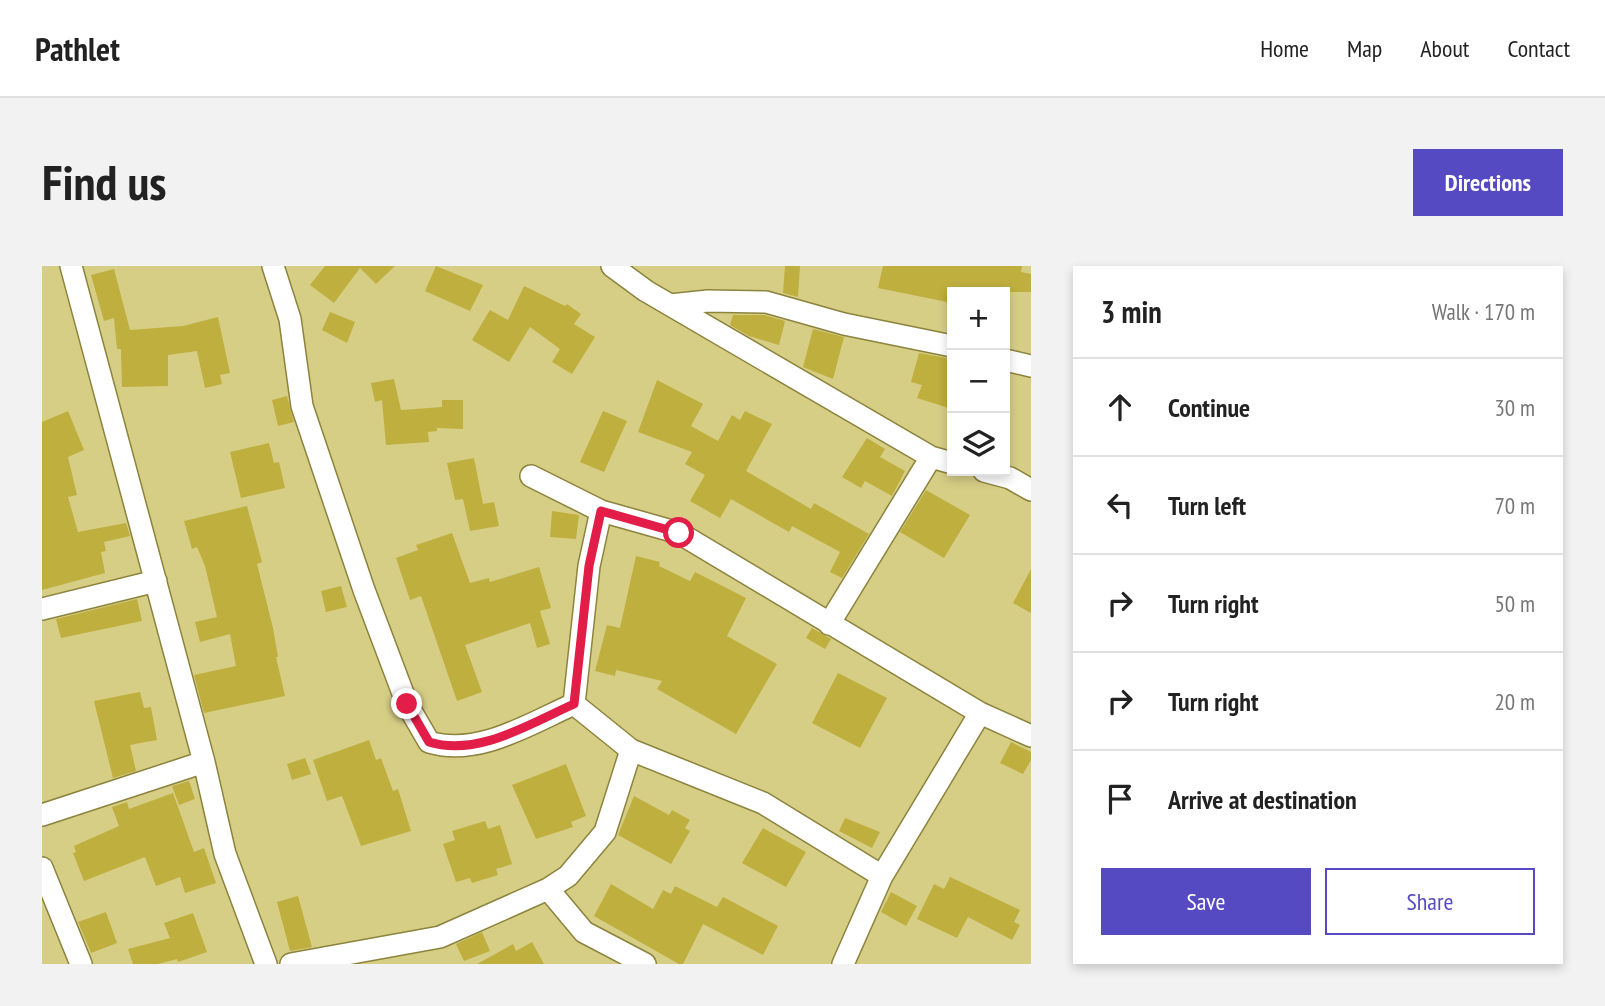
<!DOCTYPE html>
<html lang="en">
<head>
<meta charset="utf-8">
<style>
  :root { --surface:#fff; --page:#f2f2f2; --text:#222; --muted:#767676; --line:#e0e0e0; --accent:#564ac2 }
  body { margin:0; font-family:"PT Sans Narrow",sans-serif; background:var(--page); color:var(--text) }
  .controls { position:absolute; right:21px; top:21px; display:grid; overflow:hidden; border-radius:0px; box-shadow:0 4px 10px #0003 }
  .controls button { width:63px; height:63px; display:grid; place-items:center; padding:0; border:0; border-bottom:2px solid var(--line); background:var(--surface); color:var(--text); font:35px sans-serif }
  .stop { position:absolute; width:21px; height:21px; margin:-16px; border:5px solid #e11d48; border-radius:50%; background:#fff }
  .stop.end { background:#e11d48; border-color:#fff; box-shadow:0 2px 7px #0008 }
  .list { margin:0; padding:0; list-style:none }
  h2 { display:flex; justify-content:space-between; align-items:center; height:91px; margin:0; padding:0 28px; font-size:30px }
  h2 small { font-size:23px; font-weight:400; color:var(--muted) }
  .list li { display:grid; grid-template-columns:46px 1fr auto; gap:21px; align-items:center; box-sizing:border-box; height:98px; padding:0 28px; border-top:2px solid var(--line) }
  .list b { display:block; font-size:26px; white-space:nowrap }
  .list em { font-size:23px; font-style:normal; color:var(--muted) }
  .actions { display:flex; gap:14px; padding:21px 28px }
  .actions a { flex:1; padding:16px 0; border:2px solid var(--accent); border-radius:0px; text-align:center; font-size:24px; color:var(--accent) }
  .actions .main { background:var(--accent); color:#fff }
  .icon { flex:none; width:38px; height:38px; fill:none; stroke:currentColor; stroke-width:2; stroke-linecap:round; stroke-linejoin:round }
  .map { position:relative; flex:none; width:989px; height:698px; overflow:hidden; border-radius:0px }
  header { display:flex; align-items:center; gap:42px; box-sizing:border-box; height:98px; padding:0 35px; background:var(--surface); border-bottom:2px solid var(--line) }
  header strong { font-size:33px }
  nav { display:flex; gap:38px; margin-inline-start:auto; font-size:24px }
  .intro { display:flex; align-items:center; justify-content:space-between; box-sizing:border-box; height:168px; padding:0 42px }
  h1 { margin:0; font-size:49px }
  .button { padding:18px 32px; border-radius:0px; background:var(--accent); color:#fff; font-size:24px; font-weight:700 }
  main { display:flex; gap:42px; padding:0 42px }
  aside { flex:1; background:var(--surface); border-radius:0px; box-shadow:0 4px 10px #0003 }
  .map>svg:first-child { display:block }
  .building { fill:#beaf3e }
  .lines { fill:none; stroke-linecap:round; stroke-linejoin:round }
  .minor-casing { stroke:#8c833d; stroke-width:24 }
  .minor { stroke:#fff; stroke-width:21 }
  .route { stroke:#e11d48; stroke-width:9 }
</style>
</head>
<body>
<header>
<strong>Pathlet</strong>
<nav><a>Home</a><a>Map</a><a>About</a><a>Contact</a></nav>
</header>
<div class="intro"><h1>Find us</h1><a class="button">Directions</a></div>
<main>
<div class="map">
<svg width="989" height="698" viewBox="0 0 989 698">
  <rect width="100%" height="100%" fill="#d7ce86"/>
  <path class="building" d="M283,0H353L334,18L318,2L292,37L268,19Z
    M394,0L441,19L428,45L383,25Z
    M743,0H758L756,31L741,27Z
    M841,0H980L979,6L989,8V26H910V37L836,22Z
    M72,3L88,64L141,60L176,51L188,107L178,109L180,118L163,122L155,85L126,89V120L80,121L79,83H75L72,52L62,55L49,9Z
    M482,20L523,40L525,38L539,48L532,58L553,71L530,108L510,96L518,83L488,61L467,96L430,74L448,44L466,54Z
    M288,46L313,56L305,77L280,64Z
    M691,49H722L743,55L737,79L707,70L688,59Z
    M771,63L802,71L791,113L761,101Z
    M877,87L910,93V143L875,132L880,119L869,116Z
    M352,113L359,144L400,141V134H421V163L395,162V165L386,166L387,176L344,179L340,134L333,136L329,117Z
    M615,114L661,138L649,160L676,175L690,149L698,154L703,145L730,158L704,205L769,243L772,237L827,268L800,312L788,306L798,286L750,260L747,266L689,233L678,252L648,235L663,209L643,198L650,186L596,166Z
    M245,130L252,156L236,160L230,134Z
    M26,145L42,184L26,191L35,229L26,231L36,266L84,257L88,270L62,276L64,285L59,286L63,307L0,324V156Z
    M561,145L585,155L562,206L538,196Z
    M825,172L843,183L838,191L863,205L850,230L823,215L819,222L800,211Z
    M227,177L232,197L237,196L243,222L199,232L188,186Z
    M432,192L441,238L452,236L457,260L428,265L421,233L413,234L405,197Z
    M884,224L928,249L902,292L858,266Z
    M205,240L220,296L215,298L231,362L236,391H234L243,430L162,447L152,409L194,400L188,368L158,376L153,356L175,351L163,300L155,281L150,283L142,255Z
    M510,245L537,249L534,273L508,271Z
    M410,267L428,317L447,312L448,316L497,301L509,342L498,345L508,378L495,382L488,357L423,379L440,426L415,435L379,330L368,334L354,292L376,284L374,279Z
    M594,290L618,296L617,300L648,315L653,306L704,332L685,370L735,398L694,468L615,423L620,415L574,404L573,410L553,405L565,359L578,362Z
    M989,303V347L971,337Z
    M299,320L305,341L284,346L279,325Z
    M95,333L100,355L19,372L14,353Z
    M770,362L789,373L783,383L764,372Z
    M796,407L845,432L818,482L770,457Z
    M98,426L102,442L109,441L115,474L88,479L94,505L71,512L52,435Z
    M327,474L334,494L339,492L351,525L356,523L369,565L319,580L300,530L285,535L271,494Z
    M969,476L989,486V494L981,508L958,497Z
    M263,492L269,508L250,514L245,498Z
    M524,498L544,550L529,556L531,561L494,573L470,519Z
    M147,515L153,533L137,539L130,520Z
    M131,527L152,586L162,582L174,617L143,627L138,611L114,620L103,591L42,615L31,587L34,586L32,580L77,560L70,541L85,536L87,543Z
    M592,530L627,549L630,544L648,554L643,562L648,565L629,598L576,569Z
    M803,552L838,566L830,582L797,565Z
    M443,555L446,563L458,559L470,598L454,603L456,609L430,617L428,612L414,616L401,578L413,574L410,565Z
    M721,562L764,586L744,621L700,597Z
    M908,611L978,644L972,656L978,659L970,674L926,651L915,672L875,653L892,618L902,623Z
    M569,618L611,643L621,624L629,628L633,620L675,641L681,631L736,660L721,689L661,658L641,698H637L552,650Z
    M849,626L875,640L864,660L839,646Z
    M256,630L270,681L248,685L235,636Z
    M64,646L75,677L49,687L36,656Z
    M151,647L165,686L136,696L135,693L116,698H91L86,683L128,672L122,657Z
    M440,666L448,685L422,695L414,678Z
    M490,676L502,698H435L471,678L474,685Z"/>
  <g class="lines">
    <defs>
      <path id="minor" d="M29,0L162,496L183,588L224,698
        M231,0L248,53L260,140L322,324L365,438L387,476C436,491 487,458 532,438
        M570,0L604,25L889,191L910,197
        M628,39L666,35L724,36L802,58L910,80
        M963,94L989,100
        M942,205L968,212L989,224
        M489,210L559,245L637,267L938,447L989,470
        M559,245L547,300L532,438L589,484L721,537L840,610
        M0,343L114,315
        M787,358L889,191
        M0,549L162,496
        M0,602L39,698
        M506,623L542,666L603,698
        M249,698L398,671L506,623L526,610L563,566L589,484
        M801,698L840,610L938,447"/>
    </defs>
    <use href="#minor" class="minor-casing"/>
    <use href="#minor" class="minor"/>
  </g>
  <g class="lines">
    <path class="route" d="M365,438L387,476C436,491 487,458 532,438L547,300L559,245L637,267"/>
  </g>
</svg>
<div class="controls">
<button>+</button>
<button>−</button>
<button><svg class="icon" aria-label="layers" viewBox="0 0 24 24"><path d="M12 4l9 5-9 5-9-5zM3 14l9 5 9-5"/></svg></button>
</div>
<div class="stop" style="left:637px;top:267px"></div>
<div class="stop end" style="left:365px;top:438px"></div>
</div>
<aside>
<h2>3 min<small>Walk · 170 m</small></h2>
<ul class="list">
<li><svg class="icon" aria-label="ahead" viewBox="0 0 24 24"><path d="M12 20V5M6 11l6-6 6 6"/></svg><div><b>Continue</b></div><em>30 m</em></li>
<li><svg class="icon" aria-label="left" viewBox="0 0 24 24"><path d="M17 20v-9H6M10 6l-5 5 5 5"/></svg><div><b>Turn left</b></div><em>70 m</em></li>
<li><svg class="icon" aria-label="right" viewBox="0 0 24 24"><path d="M7 20v-9h11M14 6l5 5-5 5"/></svg><div><b>Turn right</b></div><em>50 m</em></li>
<li><svg class="icon" aria-label="right" viewBox="0 0 24 24"><path d="M7 20v-9h11M14 6l5 5-5 5"/></svg><div><b>Turn right</b></div><em>20 m</em></li>
<li><svg class="icon" aria-label="arrive" viewBox="0 0 24 24"><path d="M6 21V4h12l-3 4 3 4H6"/></svg><div><b>Arrive at destination</b></div></li>
</ul>
<div class="actions"><a class="main">Save</a><a>Share</a></div>
</aside>
</main>
</body>
</html>
